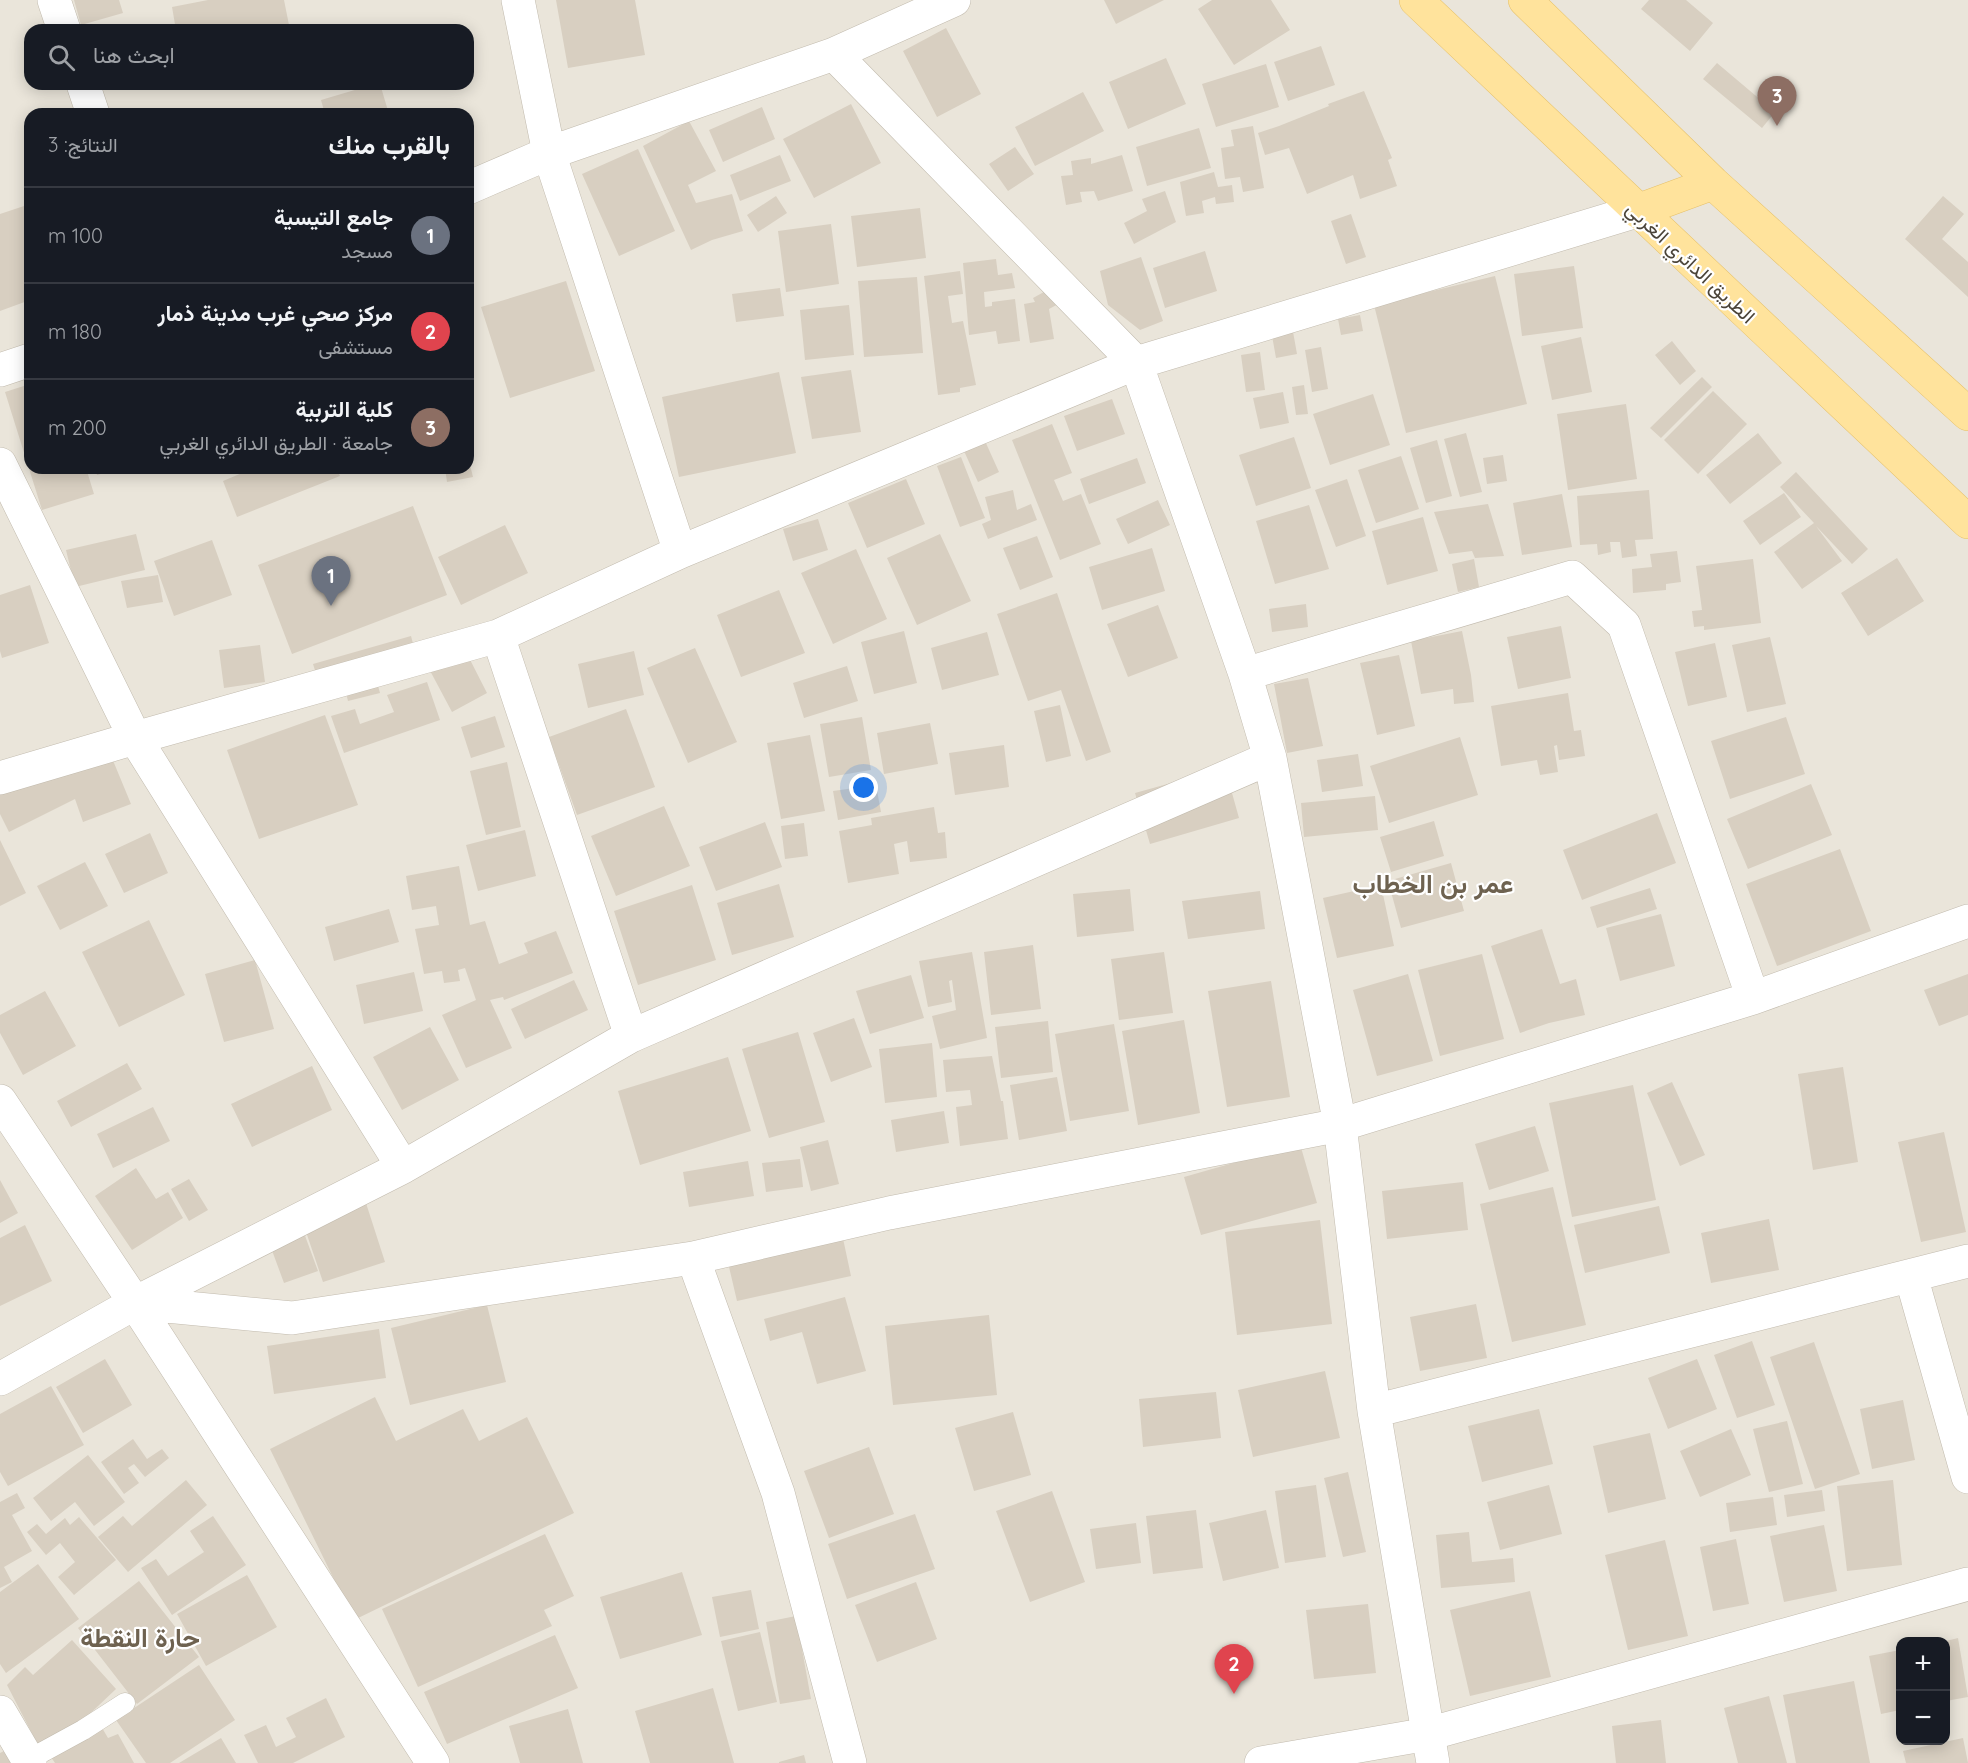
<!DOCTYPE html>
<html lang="ar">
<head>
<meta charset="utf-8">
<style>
  :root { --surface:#171b24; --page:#20242c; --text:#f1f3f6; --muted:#9ea1a6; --line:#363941; --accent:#fc3f1d }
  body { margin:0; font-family:Quicksand,Vazirmatn,sans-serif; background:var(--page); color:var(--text); direction:rtl }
  .controls { position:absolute; right:18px; bottom:18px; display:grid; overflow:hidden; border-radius:12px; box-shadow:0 3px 15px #0003 }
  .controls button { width:54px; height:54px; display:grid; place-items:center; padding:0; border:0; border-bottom:2px solid var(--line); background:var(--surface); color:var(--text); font:30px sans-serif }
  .you { position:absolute; left:864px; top:788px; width:21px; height:21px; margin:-15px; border:4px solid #fff; border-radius:50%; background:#1a73e8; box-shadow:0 0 0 9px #1a73e833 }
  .badge { display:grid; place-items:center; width:39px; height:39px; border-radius:50%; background:var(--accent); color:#fff; font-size:20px; font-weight:700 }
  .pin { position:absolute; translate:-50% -50px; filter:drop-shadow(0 2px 3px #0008) }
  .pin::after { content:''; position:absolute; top:32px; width:21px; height:18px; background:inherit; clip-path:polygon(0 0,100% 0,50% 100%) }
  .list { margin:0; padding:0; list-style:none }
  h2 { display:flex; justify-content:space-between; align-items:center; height:78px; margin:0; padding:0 24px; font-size:26px }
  h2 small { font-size:20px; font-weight:400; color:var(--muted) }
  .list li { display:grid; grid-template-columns:39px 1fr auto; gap:18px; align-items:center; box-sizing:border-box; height:96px; padding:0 24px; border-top:2px solid var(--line) }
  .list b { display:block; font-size:22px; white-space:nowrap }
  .list p { margin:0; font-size:20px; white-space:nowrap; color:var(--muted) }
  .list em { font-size:20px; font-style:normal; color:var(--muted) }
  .icon { flex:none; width:33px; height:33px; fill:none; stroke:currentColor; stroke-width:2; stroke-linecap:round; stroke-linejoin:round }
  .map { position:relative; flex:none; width:1968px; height:1763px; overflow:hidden; direction:ltr }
  .search { position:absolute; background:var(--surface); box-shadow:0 3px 15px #0003; left:24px; top:24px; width:450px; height:66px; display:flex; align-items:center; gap:15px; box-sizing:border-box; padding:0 21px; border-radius:18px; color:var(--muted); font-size:22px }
  .panel { position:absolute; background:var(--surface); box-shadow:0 3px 15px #0003; left:24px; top:108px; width:450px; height:366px; border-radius:18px; direction:rtl }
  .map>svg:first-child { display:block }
  .residential { fill:#eae5da; fill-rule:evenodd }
  .building { fill:#d8cfc1 }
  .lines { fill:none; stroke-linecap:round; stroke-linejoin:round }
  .lane-casing { stroke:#c2bbae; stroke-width:21 }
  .street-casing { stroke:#c2bbae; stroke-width:34 }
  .primary-casing { stroke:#e6c16a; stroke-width:34 }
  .lane { stroke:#fff; stroke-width:20 }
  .street { stroke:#fff; stroke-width:33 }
  .primary { stroke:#ffe39c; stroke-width:33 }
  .labels { text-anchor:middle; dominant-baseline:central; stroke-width:4.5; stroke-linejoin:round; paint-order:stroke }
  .street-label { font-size:20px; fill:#4b4439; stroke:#fff }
  .district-label { font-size:26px; font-weight:bold; fill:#6e6250; stroke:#fff }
</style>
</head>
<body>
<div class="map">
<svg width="1968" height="1763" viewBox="0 0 1968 1763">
  <rect width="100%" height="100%" fill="#f6f3ec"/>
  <path class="residential" d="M0,0H1968V1763H0ZM30,30H468V84H30ZM30,114H468V468H30ZM1900,1642H1946V1740H1900Z"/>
  <path class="building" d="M74,0H119L123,13L81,25Z
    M208,0H284L290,30H176L172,7Z
    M556,0H635L645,55L568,68Z
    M1104,0H1164L1116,24Z
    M1212,0H1271L1290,30L1234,65L1198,9Z
    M1649,0H1686L1713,23L1690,51L1641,9Z
    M946,28L981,94L937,117L903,51Z
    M1321,46L1335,85L1288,101L1274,62Z
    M1166,58L1186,104L1128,129L1109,82Z
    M1717,63L1775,112L1762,128L1703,79Z
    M1266,64L1279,107L1216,127L1202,84Z
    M375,84H380L389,114H325L321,100Z
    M1364,91L1392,158L1388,160L1397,186L1360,199L1353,175L1307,194L1289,148L1265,155L1258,133L1279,126L1329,106L1328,104Z
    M1083,92L1104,131L1035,166L1015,127Z
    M851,104L881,163L814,198L783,139Z
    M762,107L775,139L723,162L709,130Z
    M689,121L716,171L688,185L696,203L732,194L743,231L712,240L691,250L643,146Z
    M1253,126L1264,188L1243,192L1240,177L1225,179L1221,148L1234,146L1231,130Z
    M1199,128L1211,168L1147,186L1136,147Z
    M1015,147L1034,174L1008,191L989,164Z
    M638,149L675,231L619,256L582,174Z
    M780,155L791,181L740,201L730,175Z
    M1122,155L1133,191L1098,201L1094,191L1080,192L1082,202L1066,205L1061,176L1073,175L1071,161L1091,158V164Z
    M1214,172L1218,187L1232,185L1234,202L1216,204L1215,197L1202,201L1204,213L1186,216L1180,182Z
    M1165,191L1176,222L1134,244L1124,223L1147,211L1142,199Z
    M776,196L787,213L758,232L747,215Z
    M1943,196L1964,214L1942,239L1968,262V297L1905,239Z
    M30,204V300L0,311V214Z
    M920,208L926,258L857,267L851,216Z
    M1351,214L1366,257L1346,264L1331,221Z
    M831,224L839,284L786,292L778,231Z
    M1205,251L1217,291L1165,308L1153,268Z
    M1141,257L1163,321L1140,330L1108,305L1100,271Z
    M996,259L998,275L1012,273L1015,288L984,292L985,307L992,306V302L1015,299L1020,341L998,344L996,331L969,335L963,263Z
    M1574,266L1583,328L1522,336L1514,274Z
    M960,271L963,294L948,296L952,323L963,321L976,385L960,388V392L938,395L924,276Z
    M1495,276L1527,404L1406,433L1374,305Z
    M917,277L923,353L864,357L858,281Z
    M566,281L595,371L510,398L481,307Z
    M1053,287L1062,302L1049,309L1054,339L1030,343L1024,304L1035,302L1033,298Z
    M780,288L784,316L736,322L732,294Z
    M849,305L854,355L805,360L800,310Z
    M1360,315L1363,331L1341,335L1338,319Z
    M1292,326L1297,354L1276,358L1271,330Z
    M1581,337L1592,392L1552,400L1541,346Z
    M1672,341L1696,371L1680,385L1655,355Z
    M1321,347L1328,389L1312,392L1305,350Z
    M1260,352L1265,390L1246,392L1241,355Z
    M851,370L861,432L812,439L801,377Z
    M779,372L796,453L679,477L662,397Z
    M1702,377L1712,387L1661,438L1650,428Z
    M30,384V468H86L94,494L42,510L5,392Z
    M1304,385L1308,414L1296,415L1292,387Z
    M1713,391L1747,424L1698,474L1664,440Z
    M1283,392L1289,423L1260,429L1253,398Z
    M1373,394L1390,445L1330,465L1313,414Z
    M1112,399L1125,434L1077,451L1064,416Z
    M1626,404L1637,479L1568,490L1557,414Z
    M1052,424L1072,473L1054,480L1063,501L1081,494L1101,544L1060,560L1012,440Z
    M1466,433L1482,492L1460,497L1444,439Z
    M1758,433L1782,463L1730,504L1706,475Z
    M1294,437L1311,488L1256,506L1239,455Z
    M1437,440L1452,496L1426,503L1410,448Z
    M985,441L999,472L978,482L964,451Z
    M1503,455L1507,481L1487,484L1483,458Z
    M1401,456L1419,509L1376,523L1358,470Z
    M468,457L473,477L447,482L445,468H468Z
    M961,457L985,518L960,527L937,466Z
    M1137,458L1146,483L1089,504L1080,479Z
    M95,468H119V469L97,475Z
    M254,468H336L340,476L237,517L223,481Z
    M1796,472L1868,549L1852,564L1816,526L1842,561L1802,589L1774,552L1814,523L1780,487Z
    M906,479L925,524L867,548L848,503Z
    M1347,479L1366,536L1336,547L1315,490Z
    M1013,490L1017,510L1031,504L1037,520L988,539L982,524L991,520L985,497Z
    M1649,490L1653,539L1635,540L1637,556L1622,558L1620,542H1610L1611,552L1598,555L1597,544L1580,545L1577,496Z
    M1784,493L1801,517L1760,545L1743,521Z
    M1562,494L1572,547L1522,555L1513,503Z
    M1158,500L1170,525L1128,544L1116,519Z
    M1488,504L1504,556L1475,558L1472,551L1449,554L1434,512Z
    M1309,505L1329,569L1275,584L1256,521Z
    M413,506L447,595L292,654L258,565Z
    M1423,517L1438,571L1387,585L1372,531Z
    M818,519L828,550L793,561L783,529Z
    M505,525L528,573L461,605L438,557Z
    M136,534L145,570L75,587L66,550Z
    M940,534L971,601L917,625L887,558Z
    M1037,536L1053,577L1020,590L1003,548Z
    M212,540L232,595L174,616L154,561Z
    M1152,548L1165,591L1102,610L1089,567Z
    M856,549L887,619L833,644L801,573Z
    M1677,551L1681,582L1666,584V590L1633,593L1632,569L1652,567L1650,554Z
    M1897,558L1924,601L1868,636L1841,593Z
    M1474,559L1479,587L1458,592L1452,564Z
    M1753,559L1761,623L1704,630V626L1694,627L1692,611L1702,610L1696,566Z
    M158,575L163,602L127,608L121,581Z
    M30,585L49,643L2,658L0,651V595Z
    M779,590L805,653L741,677L717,615Z
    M1057,593L1111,752L1086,761L1061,690L1028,701L997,614Z
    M1306,604L1308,627L1272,632L1269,609Z
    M1158,605L1178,658L1128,677L1107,624Z
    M1561,626L1571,678L1518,689L1507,637Z
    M904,631L917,683L874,694L861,642Z
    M1462,631L1471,675L1474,702L1454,704L1453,689L1421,694L1411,641Z
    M987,632L999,675L942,690L931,648Z
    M411,636L416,655L373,668L380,693L348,701L342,677L319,683L313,664Z
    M1770,637L1786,704L1747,712L1732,645Z
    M1715,643L1727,697L1688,706L1675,652Z
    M260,645L265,682L224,688L219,650Z
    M463,646L487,693L452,712L427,665Z
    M695,648L737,742L688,763L647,668Z
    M634,651L644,695L588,708L578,664Z
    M1399,655L1415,726L1377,735L1360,663Z
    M847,666L858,701L804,718L793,683Z
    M1308,678L1323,746L1287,753L1274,684Z
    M427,682L440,720L344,753L331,716L355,709L360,724L394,712L387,695Z
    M1568,693L1574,731L1581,730L1585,756L1559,760L1557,745L1554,746L1558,772L1540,775L1537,760L1501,766L1491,706Z
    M1060,705L1071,756L1046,762L1034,711Z
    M626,709L655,787L577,815L549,737Z
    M325,715L358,805L259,839L227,750Z
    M495,716L505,747L471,758L461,727Z
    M862,717L871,770L829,777L820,724Z
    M1786,717L1805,774L1730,799L1711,741Z
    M930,723L938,764L884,774L877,733Z
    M810,735L825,811L781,819L767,743Z
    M1460,737L1478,795L1389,823L1370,766Z
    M1004,745L1009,787L955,795L949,753Z
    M107,746L131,804L83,822L75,799L9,832L0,814V782Z
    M1358,754L1363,786L1322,792L1317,760Z
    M507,762L521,827L486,835L470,771Z
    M1225,768L1239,818L1150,844L1135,793Z
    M1811,784L1832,835L1748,869L1727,819Z
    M876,785L881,812L838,820L833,791Z
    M1375,796L1378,830L1304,837L1301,803Z
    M664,806L690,866L616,896L591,836Z
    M934,807L938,833L945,832L947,858L910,862L907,841L894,844L899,874L848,883L839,831L872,825L871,818Z
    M1657,813L1676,863L1582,900L1563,850Z
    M1434,821L1444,856L1391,872L1380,837Z
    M765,822L782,867L716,891L699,847Z
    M804,823L808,856L785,859L781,826Z
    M525,830L536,876L478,891L466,845Z
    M150,833L168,873L124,893L105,854Z
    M0,840L26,893L0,906Z
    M1840,849L1871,931L1777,966L1746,884Z
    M85,862L108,906L60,930L37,886Z
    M1451,863L1464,911L1401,928L1388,881Z
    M459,866L470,925L485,921L499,964L528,953L524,943L556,931L573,973L504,1000L503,997L490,1000L512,1048L466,1068L442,1015L476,1000L465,968L458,970L460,981L444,983L442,971L424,974L415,929L439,925L436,906L412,910L406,876Z
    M779,884L794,937L732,955L717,903Z
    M692,885L716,960L638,985L614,911Z
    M1381,885L1394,946L1337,958L1323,898Z
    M1650,888L1657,909L1597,928L1590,907Z
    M1130,889L1134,931L1077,937L1073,894Z
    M1260,891L1265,929L1188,939L1182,901Z
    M389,909L399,942L334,961L325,927Z
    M1661,914L1675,966L1620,981L1606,928Z
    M149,920L185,995L119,1027L82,952Z
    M1542,929L1560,984L1576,979L1585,1015L1549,1023L1520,1033L1491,946Z
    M1033,945L1041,1009L991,1015L984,952Z
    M972,952L987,1038L940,1049L932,1016L956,1010L952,980L949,981L952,1002L928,1007L919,961Z
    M1164,952L1173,1013L1119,1020L1111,959Z
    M1482,954L1504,1039L1440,1056L1418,970Z
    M255,960L274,1029L224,1042L205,974Z
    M414,972L423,1011L364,1024L356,985Z
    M1408,974L1433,1061L1377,1076L1353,990Z
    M1968,974V1015L1939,1026L1924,990Z
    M911,975L924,1018L870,1034L856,991Z
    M574,980L588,1010L525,1039L511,1009Z
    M1271,981L1290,1097L1227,1107L1208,991Z
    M45,991L76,1046L23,1075L0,1033V1015Z
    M854,1018L872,1067L831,1082L813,1033Z
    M1184,1020L1200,1113L1138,1125L1122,1031Z
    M1048,1021L1053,1072L1001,1078L995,1027Z
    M1114,1024L1129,1111L1070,1121L1055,1034Z
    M430,1027L459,1080L402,1110L373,1057Z
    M798,1032L825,1122L769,1138L742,1049Z
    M932,1043L937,1097L885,1103L879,1049Z
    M992,1056L1001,1101H1003L1008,1139L960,1146L956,1107L972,1105L970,1090L946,1092L943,1060Z
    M728,1057L751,1131L640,1165L618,1091Z
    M127,1063L142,1089L71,1127L57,1101Z
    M312,1066L332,1110L252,1147L231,1104Z
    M1843,1067L1858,1162L1813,1170L1798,1074Z
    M1057,1077L1067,1131L1019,1140L1010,1085Z
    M1672,1082L1705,1155L1680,1166L1647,1093Z
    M1633,1085L1656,1200L1572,1217L1549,1103Z
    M153,1107L170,1141L113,1168L97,1134Z
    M944,1111L949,1143L896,1152L891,1120Z
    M1535,1126L1549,1171L1489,1190L1475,1144Z
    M1944,1132L1966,1232L1921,1242L1898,1142Z
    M828,1140L839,1184L811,1191L800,1147Z
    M1300,1144L1317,1203L1201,1235L1184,1177Z
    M800,1159L803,1187L766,1192L762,1163Z
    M748,1161L754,1196L689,1207L683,1172Z
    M136,1168L156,1199L168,1192L183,1218L132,1250L95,1196Z
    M189,1179L208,1210L189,1221L171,1189Z
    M0,1180L18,1213L0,1223Z
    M1463,1182L1468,1230L1387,1239L1382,1191Z
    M1553,1187L1586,1325L1512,1342L1480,1204Z
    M365,1200L385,1262L323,1282L302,1220Z
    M1659,1206L1670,1253L1585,1273L1574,1225Z
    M1769,1219L1779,1270L1711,1283L1701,1233Z
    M1320,1220L1332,1324L1237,1335L1225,1232Z
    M25,1225L52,1281L0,1306V1238Z
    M841,1229L851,1276L737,1301L726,1254Z
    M304,1233L318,1271L284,1283L270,1245Z
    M845,1297L866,1371L817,1384L802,1332L770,1341L764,1319Z
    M1476,1304L1487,1358L1420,1371L1410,1317Z
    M487,1305L506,1382L410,1405L391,1328Z
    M989,1315L997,1395L893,1405L885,1326Z
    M379,1329L386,1378L274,1394L267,1346Z
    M1752,1341L1775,1405L1737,1418L1714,1355Z
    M1814,1342L1860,1474L1815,1489L1770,1357Z
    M105,1359L132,1405L83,1433L56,1387Z
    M1697,1359L1717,1409L1668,1429L1648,1378Z
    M1325,1371L1340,1438L1253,1457L1238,1390Z
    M51,1386L84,1445L8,1486L0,1472V1414Z
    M1216,1392L1221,1438L1143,1447L1139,1399Z
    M375,1397L396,1441L463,1409L479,1441L527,1417L574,1513L354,1620L270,1449Z
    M1903,1400L1915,1460L1872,1469L1860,1409Z
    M1539,1409L1553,1464L1482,1482L1468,1426Z
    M1013,1412L1031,1475L974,1491L955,1428Z
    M1787,1421L1803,1484L1769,1492L1753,1429Z
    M1731,1429L1751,1475L1700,1497L1680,1451Z
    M1650,1433L1666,1499L1608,1513L1593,1446Z
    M133,1439L147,1459L162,1449L169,1458L145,1477L134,1464L128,1468L139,1483L124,1494L101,1462Z
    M869,1447L894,1514L829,1538L804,1471Z
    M88,1455L125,1502L94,1526L75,1502L51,1521L33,1498Z
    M1348,1472L1366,1552L1343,1557L1324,1478Z
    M186,1480L207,1505L128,1572L98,1537L123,1516L132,1526Z
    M1893,1480L1902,1565L1847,1571L1837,1486Z
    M1316,1485L1326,1557L1285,1563L1275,1491Z
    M1549,1485L1562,1534L1500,1550L1487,1502Z
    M1822,1490L1825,1511L1787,1517L1784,1495Z
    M1052,1491L1085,1582L1030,1602L996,1511Z
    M17,1493L25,1508L12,1515L32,1551L4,1567L12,1582L0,1588V1502Z
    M1773,1497L1777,1525L1730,1532L1726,1503Z
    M1196,1510L1203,1568L1153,1574L1146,1516Z
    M1266,1510L1279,1568L1223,1581L1209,1523Z
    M915,1514L935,1569L847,1599L828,1544Z
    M213,1516L246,1565L172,1615L141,1568L156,1559L168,1576L204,1552L190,1531Z
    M79,1517L116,1560L74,1595L58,1577L75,1562L60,1543L46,1555L27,1532L37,1524L46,1534L65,1518L70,1525Z
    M1136,1523L1141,1563L1096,1569L1090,1529Z
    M1824,1525L1837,1591L1784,1602L1770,1536Z
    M1469,1532L1472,1562L1513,1558L1515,1582L1441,1588L1436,1535Z
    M545,1534L574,1596L544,1610L552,1626L418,1687L382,1609Z
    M1736,1539L1749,1604L1713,1611L1700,1547Z
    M1665,1540L1688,1636L1628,1650L1605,1555Z
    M38,1564L79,1619L6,1673L0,1664V1592Z
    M682,1572L702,1635L620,1659L600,1597Z
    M247,1575L277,1627L206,1666L177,1614Z
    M139,1581L199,1657L137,1704L78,1628Z
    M916,1582L937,1639L877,1662L855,1605Z
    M751,1590L759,1629L720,1637L712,1597Z
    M1530,1591L1551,1677L1470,1696L1450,1610Z
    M1368,1604L1376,1673L1314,1679L1306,1610Z
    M796,1616L811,1699L780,1704L766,1622Z
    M760,1632L777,1702L738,1711L721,1641Z
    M555,1635L578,1688L447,1744L424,1692Z
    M1958,1638L1968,1697L1946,1701V1641Z
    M72,1640L116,1689L78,1725L38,1745L7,1685L25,1667L33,1675Z
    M1900,1650V1710L1881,1714L1869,1656Z
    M199,1665L235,1720L170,1763H146L116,1720Z
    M1854,1681L1870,1763H1796L1783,1695Z
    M713,1688L734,1763H650L635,1711Z
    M1769,1696L1787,1763H1738L1724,1708Z
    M326,1698L345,1737L293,1763H258L244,1735L266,1725L276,1747L296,1737L286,1718Z
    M568,1709L583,1763H520L509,1726Z
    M1661,1720L1666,1763H1616L1612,1726Z
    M101,1726L108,1738L118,1734L134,1763H55L49,1754Z
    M221,1738L236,1763H179Z
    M1963,1738L1968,1763H1906L1903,1751Z
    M6,1750L13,1763H0V1753Z
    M804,1755L806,1763H779V1762Z"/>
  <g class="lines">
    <defs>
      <path id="lane" d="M28,1760L83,1730L125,1703"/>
      <path id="street" d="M54,0L64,30
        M518,0L549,153L680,552
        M834,54L1136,363L1245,674L1270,758L1340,1125L1374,1411L1433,1763
        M83,84L93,114
        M468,188L549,153L834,54L954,0
        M0,370L30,360
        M0,464L135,738L403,1167
        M498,636L631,1036
        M1245,674L1572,577L1624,625L1753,998
        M0,778L135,738L498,636L680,552L1136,363L1637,211
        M0,1101L135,1303L433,1763
        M693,1258L778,1493L850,1763
        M1911,1276L1968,1477
        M135,1303L292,1318L693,1258L889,1213L1340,1125L1753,998L1968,921
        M0,1379L135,1303L403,1167L631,1036L1270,758
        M1374,1411L1968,1261
        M0,1712L30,1763
        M1261,1763L1428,1734L1968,1584"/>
      <path id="primary" d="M1416,0L1968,522
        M1525,0L1713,183L1968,414
        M1637,211L1713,183"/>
    </defs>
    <use href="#lane" class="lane-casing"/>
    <use href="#street" class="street-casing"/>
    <use href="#primary" class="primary-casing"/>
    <use href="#lane" class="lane"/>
    <use href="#street" class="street"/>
    <use href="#primary" class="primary"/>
  </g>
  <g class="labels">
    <g class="street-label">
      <text transform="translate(1691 262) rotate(43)">الطريق الدائري الغربي</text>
    </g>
    <g class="district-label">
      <text x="1433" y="883">عمر بن الخطاب</text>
      <text x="140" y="1637">حارة النقطة</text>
    </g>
  </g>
</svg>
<div class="controls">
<button>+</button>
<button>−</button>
</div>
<div class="you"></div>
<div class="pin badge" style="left:331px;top:606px;background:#6b7280">1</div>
<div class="pin badge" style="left:1234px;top:1694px;background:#e0444e">2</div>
<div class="pin badge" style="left:1777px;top:126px;background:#8d6e63">3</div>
<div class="search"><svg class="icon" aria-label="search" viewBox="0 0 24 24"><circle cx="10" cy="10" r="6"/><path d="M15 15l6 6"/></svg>ابحث هنا</div>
<section class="panel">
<h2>بالقرب منك<small>النتائج: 3</small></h2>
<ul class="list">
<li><span class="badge" style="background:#6b7280">1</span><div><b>جامع التيسية</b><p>مسجد</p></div><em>100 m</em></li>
<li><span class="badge" style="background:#e0444e">2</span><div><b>مركز صحي غرب مدينة ذمار</b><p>مستشفى</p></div><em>180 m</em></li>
<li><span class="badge" style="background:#8d6e63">3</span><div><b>كلية التربية</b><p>جامعة · الطريق الدائري الغربي</p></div><em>200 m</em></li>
</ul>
</section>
</div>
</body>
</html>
